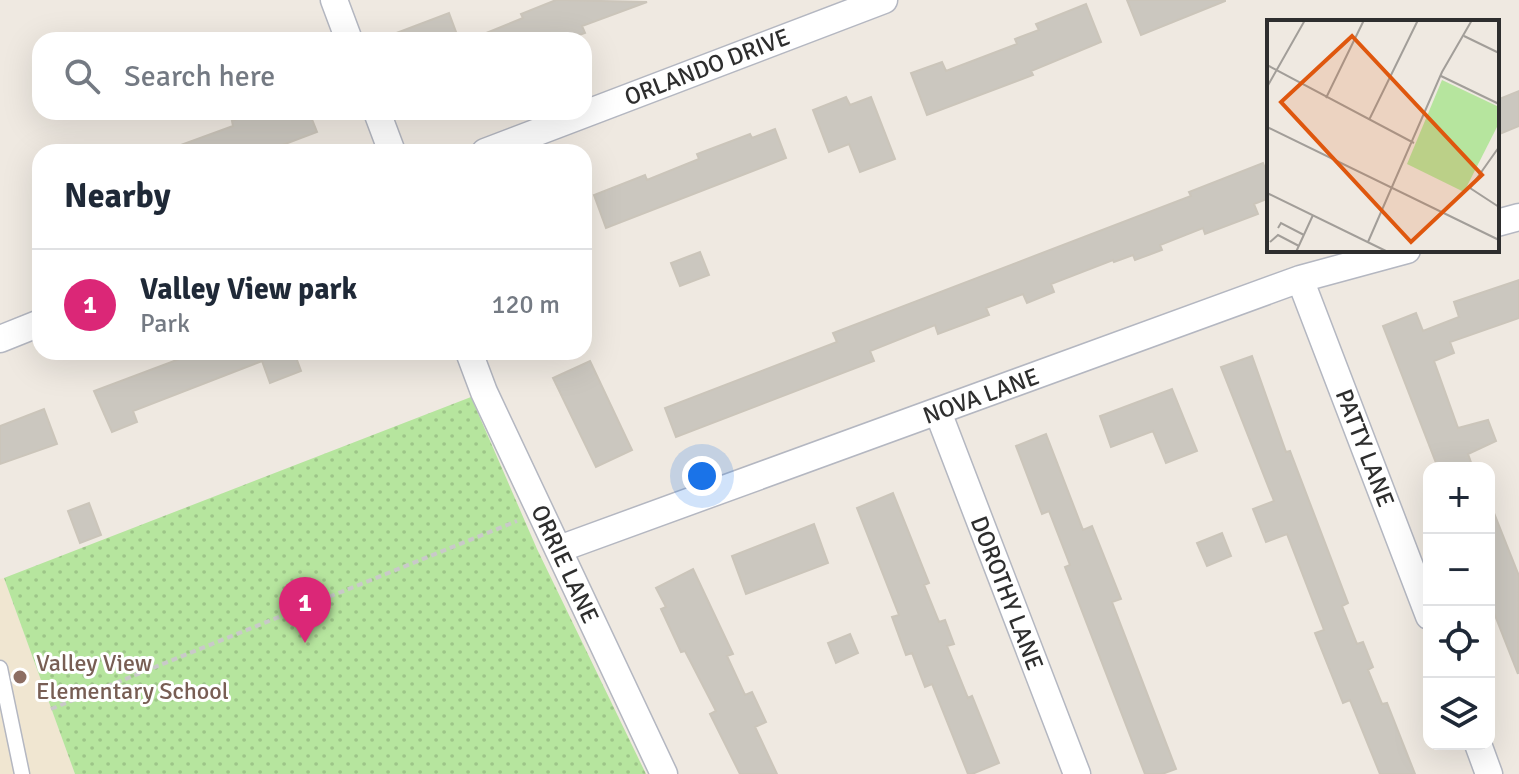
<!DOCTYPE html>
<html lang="en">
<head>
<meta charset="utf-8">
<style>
  :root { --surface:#fff; --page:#f2f2f3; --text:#1f2937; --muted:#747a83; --line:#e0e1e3; --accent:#db2777 }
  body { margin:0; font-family:Signika,sans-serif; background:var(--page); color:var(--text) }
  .controls { position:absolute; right:24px; bottom:24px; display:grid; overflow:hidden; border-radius:16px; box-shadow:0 8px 32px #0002 }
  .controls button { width:72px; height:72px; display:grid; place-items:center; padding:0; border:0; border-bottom:2px solid var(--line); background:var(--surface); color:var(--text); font:40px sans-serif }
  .you { position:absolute; left:702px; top:476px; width:28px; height:28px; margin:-20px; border:6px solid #fff; border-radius:50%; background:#1a73e8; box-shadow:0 0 0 12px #1a73e833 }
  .badge { display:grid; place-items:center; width:52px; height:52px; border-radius:50%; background:var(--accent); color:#fff; font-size:26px; font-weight:700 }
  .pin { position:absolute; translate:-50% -66px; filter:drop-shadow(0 2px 4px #0008) }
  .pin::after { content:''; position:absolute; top:42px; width:28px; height:24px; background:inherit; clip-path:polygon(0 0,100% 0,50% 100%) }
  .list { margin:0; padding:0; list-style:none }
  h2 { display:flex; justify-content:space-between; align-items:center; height:104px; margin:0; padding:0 32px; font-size:34px }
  h2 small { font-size:26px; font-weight:400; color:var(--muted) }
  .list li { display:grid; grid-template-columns:52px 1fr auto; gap:24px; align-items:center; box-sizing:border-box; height:112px; padding:0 32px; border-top:2px solid var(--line) }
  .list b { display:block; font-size:30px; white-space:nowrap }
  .list p { margin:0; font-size:26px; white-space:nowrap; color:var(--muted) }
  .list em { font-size:26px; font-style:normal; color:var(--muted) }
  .icon { flex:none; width:44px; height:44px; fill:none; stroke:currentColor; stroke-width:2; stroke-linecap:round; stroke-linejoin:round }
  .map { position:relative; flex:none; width:1519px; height:774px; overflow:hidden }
  .search { position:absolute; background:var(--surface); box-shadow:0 8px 32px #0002; left:32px; top:32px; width:560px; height:88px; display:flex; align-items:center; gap:20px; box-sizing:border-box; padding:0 28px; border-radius:24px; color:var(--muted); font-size:30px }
  .panel { position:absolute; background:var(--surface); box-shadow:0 8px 32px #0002; left:32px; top:144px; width:560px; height:216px; border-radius:24px }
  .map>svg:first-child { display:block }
  .education { fill:#f0e6d1 }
  .grass { fill:url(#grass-dots) }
  .building { fill:#cbc7bf; stroke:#cbc5ba; stroke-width:2 }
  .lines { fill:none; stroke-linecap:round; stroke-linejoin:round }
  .service-casing { stroke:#b4b7c1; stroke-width:17 }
  .minor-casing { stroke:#b4b7c1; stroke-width:29 }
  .path { stroke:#c9c9c9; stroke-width:4; stroke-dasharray:6 4; stroke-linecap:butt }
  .service { stroke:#fff; stroke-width:14 }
  .minor { stroke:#fff; stroke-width:26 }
  .education-dot { fill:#8d6e63; stroke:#fff; stroke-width:3 }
  .labels { text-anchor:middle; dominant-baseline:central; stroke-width:6; stroke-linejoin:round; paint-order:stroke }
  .street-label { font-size:24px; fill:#2e2e2e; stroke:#fff }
  .education-label { font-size:24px; fill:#785e54; stroke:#fff; text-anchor:start }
  .inset-road { fill:none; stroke:#a29e99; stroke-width:2 }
  .view { fill:#df570e; fill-opacity:0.15; stroke:#df570e; stroke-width:4 }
  .inset-edge { fill:none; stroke:#2e2e2e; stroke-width:4 }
</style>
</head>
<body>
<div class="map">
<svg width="1519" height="774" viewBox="0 0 1519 774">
  <defs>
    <pattern id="grass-dots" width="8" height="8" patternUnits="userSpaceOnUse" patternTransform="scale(2)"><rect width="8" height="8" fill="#b6e59e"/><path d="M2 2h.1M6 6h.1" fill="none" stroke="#9dc588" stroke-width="1.8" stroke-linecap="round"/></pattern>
  </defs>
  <rect width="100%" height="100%" fill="#efe9e1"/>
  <path class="education" d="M4,578L75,774H0V579Z"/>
  <path class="grass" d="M471,397L537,549L646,774H75L4,578Z"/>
  <path class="building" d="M556,0L647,2L582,26L585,33L565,40H469L523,18L521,14Z
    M1127,0H1225V1L1141,35Z
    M1086,4L1101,42L1031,71L1033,75L927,115L911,73L942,62L946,71L1017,44L1015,39L1039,30L1036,24Z
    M449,13L459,40H384L383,38Z
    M1519,91V126L1497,135V100Z
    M846,97L850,105L871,97L895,159L860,172L849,144L829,152L813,110Z
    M255,112H309L317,132L264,152H168L167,150L233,126L232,121Z
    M775,129L786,158L606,228L594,195L645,175L647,180L699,159L697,154L750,134L752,138Z
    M1263,163L1269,179V198L1254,204L1258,214L1205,234L1203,228L1160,245L1162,250L1135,260L1133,255L1114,262L1113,260L1051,284L1054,292L1027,303L1023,294L986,308L989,315L938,334L935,325L870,351L874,361L676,437L665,408L837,342L833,333L1191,196L1189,192Z
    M700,252L709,275L680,286L671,263Z
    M1519,280V318L1450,342L1454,353L1434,361L1458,428L1488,420L1496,441L1468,454L1473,468H1438L1383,326L1416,313L1423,331L1459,317L1454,302Z
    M198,352H294L301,371L270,383L262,361L133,411L137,422L112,432L94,391Z
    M1252,356L1286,452L1290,451L1348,603L1342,606L1357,644L1363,642L1373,667L1368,670L1382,704L1387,703L1415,774H1380L1350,700L1343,703L1315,633L1324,630L1287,534L1266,542L1253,509L1274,501L1221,367Z
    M590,361L632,450L596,467L553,378Z
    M1172,389L1197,451L1166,463L1153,431L1111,447L1100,416Z
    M44,409L57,444L0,464V426Z
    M1046,434L1083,530L1092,526L1121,599L1112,602L1176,769L1162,774H1145L1065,567L1070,565L1049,511L1042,514L1016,446Z
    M893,493L929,583L924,585L939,622L945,620L954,644L947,646L968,698L972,696L999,763L972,774H968L932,684L925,687L912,653L906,655L892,617L899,615L857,508Z
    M89,503L101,535L80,543L68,511Z
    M1490,503L1519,576L1518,674L1489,600Z
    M814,524L828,563L746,594L732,556Z
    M1222,533L1231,556L1207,566L1197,543Z
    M693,569L733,654L727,656L745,695L752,692L766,722L755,727L777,774H740L710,714L716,711L685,651L681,652L661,609L666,607L656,588Z
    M850,634L858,653L836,663L828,643Z"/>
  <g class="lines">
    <defs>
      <path id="service" d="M0,668L22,774"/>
      <path id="minor" d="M334,0L349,40
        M377,112L392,152
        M485,152L884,0
        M1497,223L1519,217
        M1300,279L1429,616
        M0,339L40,323
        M469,352L484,392L664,774
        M938,412L1077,774
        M559,549L1300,279L1407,250
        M1478,744L1489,774"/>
    </defs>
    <use href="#service" class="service-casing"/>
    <use href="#minor" class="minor-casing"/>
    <path class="path" d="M51,709L517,521"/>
    <use href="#service" class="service"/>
    <use href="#minor" class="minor"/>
  </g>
  <circle class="education-dot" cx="20" cy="677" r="8"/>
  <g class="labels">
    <g class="street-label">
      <text transform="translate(707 67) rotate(-21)">ORLANDO DRIVE</text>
      <text transform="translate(981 396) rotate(-20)">NOVA LANE</text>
      <text transform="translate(1365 448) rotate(69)">PATTY LANE</text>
      <text transform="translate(565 564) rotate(65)">ORRIE LANE</text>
      <text transform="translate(1007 593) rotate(69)">DOROTHY LANE</text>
    </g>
    <g class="education-label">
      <text x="36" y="663">Valley View<tspan x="36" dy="28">Elementary School</tspan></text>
    </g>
  </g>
  <g transform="translate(1267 20)">
    <rect width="232" height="232" fill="#efe9e1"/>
    <path d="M175,60L232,87V103L197,172L140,144Z" fill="#b6e59e"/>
    <path class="inset-road" d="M197,16L232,33M0,45L147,123M174,56L232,84M0,67L38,0M59,78L97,0M102,100L151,0M0,107L232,220M232,127L203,168L232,187M0,173L121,232M11,208L14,203L37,215M3,222L11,215L32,226M101,222L175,52L205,0M29,232L46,195"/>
    <path class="view" d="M85,16L215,155L144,222L14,82Z"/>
    <rect width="232" height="232" class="inset-edge"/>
  </g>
</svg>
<div class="controls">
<button>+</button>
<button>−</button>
<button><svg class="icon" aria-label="locate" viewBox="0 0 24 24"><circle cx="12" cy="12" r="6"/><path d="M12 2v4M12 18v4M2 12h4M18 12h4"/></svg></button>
<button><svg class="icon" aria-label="layers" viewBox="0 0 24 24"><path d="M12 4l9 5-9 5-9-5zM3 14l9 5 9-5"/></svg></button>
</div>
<div class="you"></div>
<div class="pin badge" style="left:305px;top:643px">1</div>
<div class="search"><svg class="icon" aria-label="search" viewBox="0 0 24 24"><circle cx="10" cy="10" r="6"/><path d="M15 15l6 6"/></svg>Search here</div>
<section class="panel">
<h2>Nearby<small></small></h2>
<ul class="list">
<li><span class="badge">1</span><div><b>Valley View park</b><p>Park</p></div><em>120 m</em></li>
</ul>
</section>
</div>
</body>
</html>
